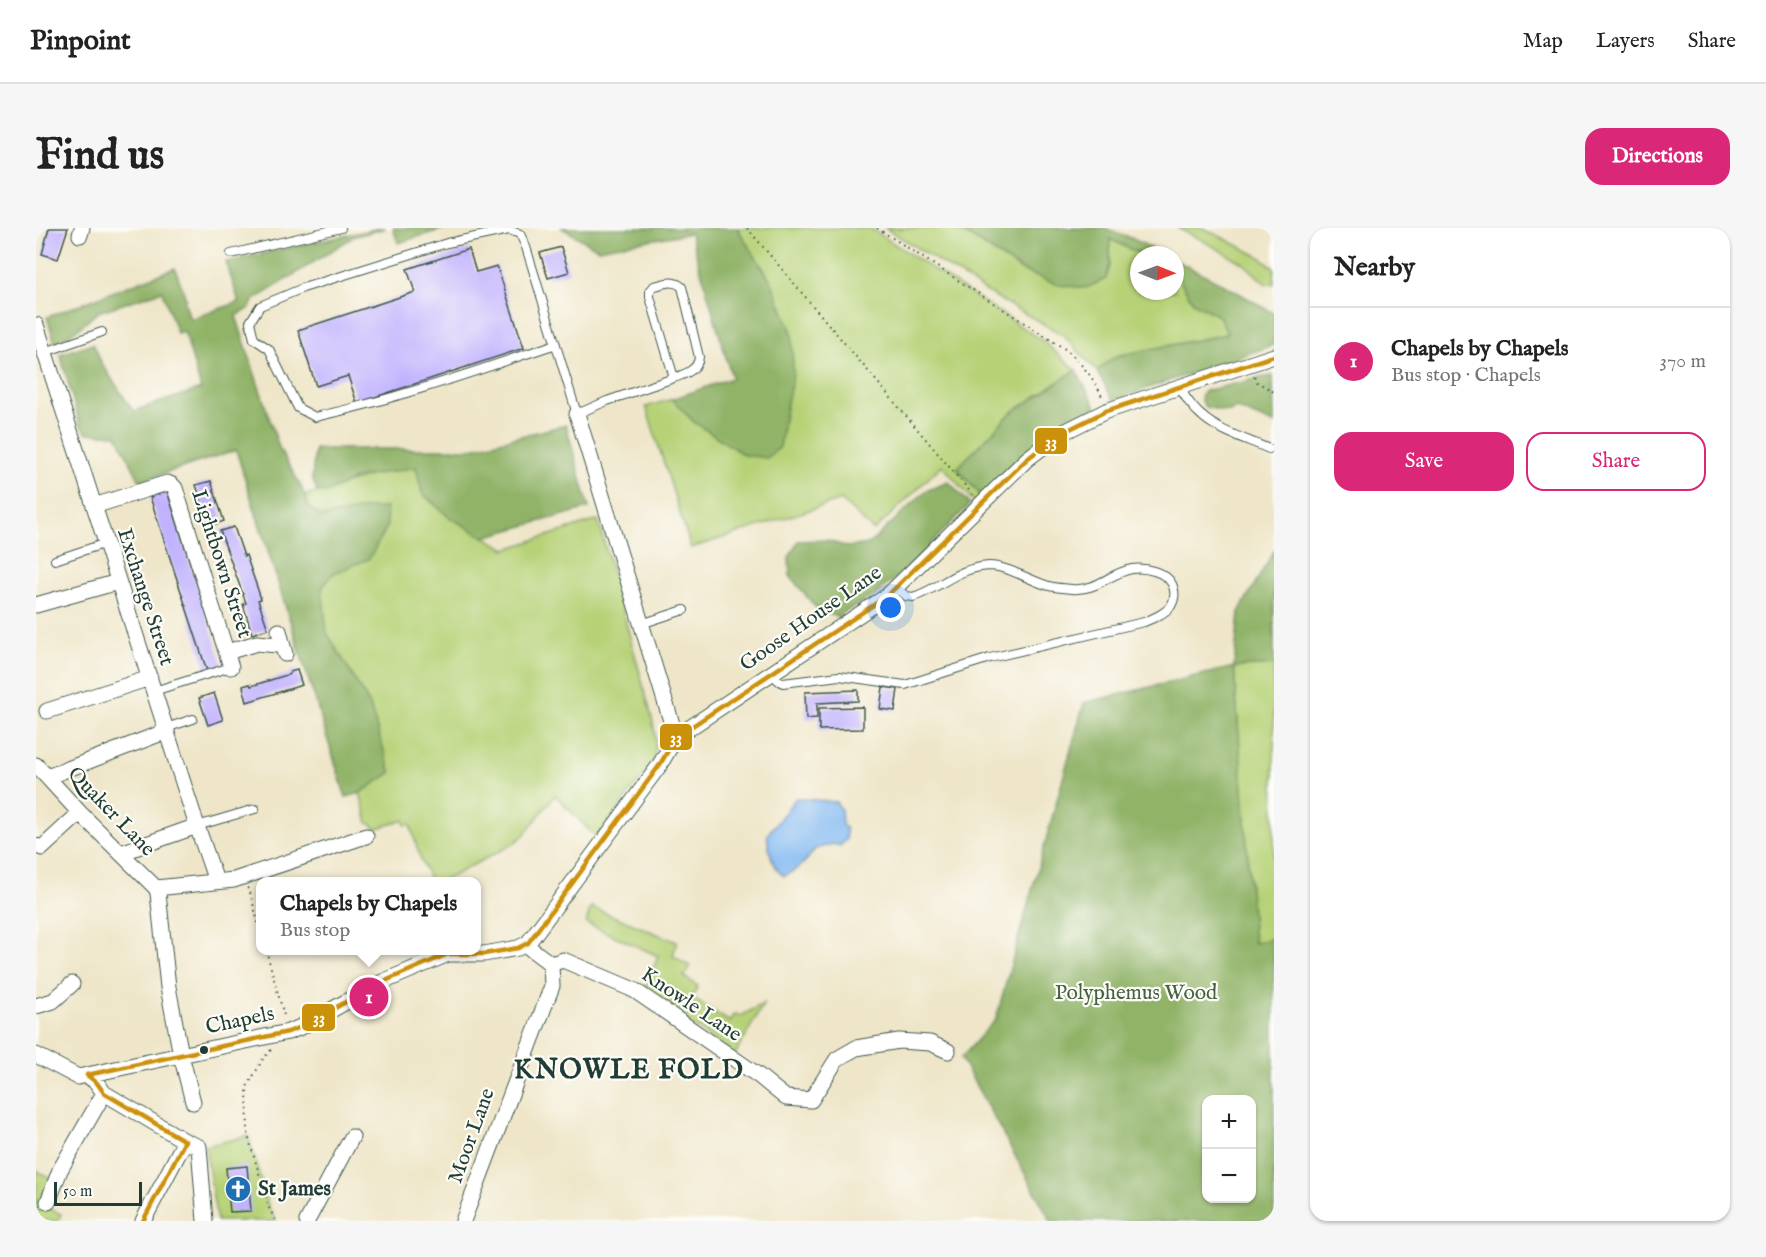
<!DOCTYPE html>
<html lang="en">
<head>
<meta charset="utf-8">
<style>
  :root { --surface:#fff; --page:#f6f6f6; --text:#222; --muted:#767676; --line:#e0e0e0; --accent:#db2777 }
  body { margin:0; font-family:"IM FELL English",serif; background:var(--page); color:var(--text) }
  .controls { position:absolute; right:18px; bottom:18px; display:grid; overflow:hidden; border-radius:12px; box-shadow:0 2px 4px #0004 }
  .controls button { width:54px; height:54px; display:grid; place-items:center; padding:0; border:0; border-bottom:2px solid var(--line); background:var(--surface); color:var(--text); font:30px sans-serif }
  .compass { position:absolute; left:1094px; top:18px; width:54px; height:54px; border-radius:50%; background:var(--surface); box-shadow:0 2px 4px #0004; rotate:91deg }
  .scale { position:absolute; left:18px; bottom:15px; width:88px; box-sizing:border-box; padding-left:6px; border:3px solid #1f3d34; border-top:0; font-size:16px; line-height:21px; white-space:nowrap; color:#1f3d34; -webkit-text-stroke:4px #fdfcf7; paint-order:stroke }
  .you { position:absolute; left:855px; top:380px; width:21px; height:21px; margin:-15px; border:4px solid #fff; border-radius:50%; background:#1a73e8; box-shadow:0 0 0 9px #1a73e833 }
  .badge { display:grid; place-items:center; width:39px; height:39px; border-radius:50%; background:var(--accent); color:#fff; font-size:20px; font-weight:700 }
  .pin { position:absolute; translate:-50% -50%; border:3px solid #fff; box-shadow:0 2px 6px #0006 }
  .popup { position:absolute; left:220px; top:649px; width:225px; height:78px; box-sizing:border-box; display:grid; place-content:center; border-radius:12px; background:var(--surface); filter:drop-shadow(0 2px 4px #0005); font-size:20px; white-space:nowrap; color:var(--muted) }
  .popup b { font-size:22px; color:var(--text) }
  .popup::after { content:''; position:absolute; left:50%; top:100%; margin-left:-12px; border:12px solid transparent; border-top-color:var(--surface) }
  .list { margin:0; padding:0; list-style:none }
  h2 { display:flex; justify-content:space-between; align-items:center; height:78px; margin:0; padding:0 24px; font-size:26px }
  h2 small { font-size:20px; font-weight:400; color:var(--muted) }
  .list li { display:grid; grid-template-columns:39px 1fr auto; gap:18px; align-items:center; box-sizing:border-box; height:108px; padding:0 24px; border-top:2px solid var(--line) }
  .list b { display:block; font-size:22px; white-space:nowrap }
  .list p { margin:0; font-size:20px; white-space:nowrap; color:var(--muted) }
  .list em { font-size:20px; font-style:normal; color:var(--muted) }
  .actions { display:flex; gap:12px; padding:18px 24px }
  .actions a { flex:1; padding:14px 0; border:2px solid var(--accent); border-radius:18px; text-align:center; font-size:21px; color:var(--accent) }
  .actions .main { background:var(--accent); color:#fff }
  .map { position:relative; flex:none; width:1238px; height:993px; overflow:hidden; border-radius:18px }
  header { display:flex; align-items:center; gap:36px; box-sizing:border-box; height:84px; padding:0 30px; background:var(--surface); border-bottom:2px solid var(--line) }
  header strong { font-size:28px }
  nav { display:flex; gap:33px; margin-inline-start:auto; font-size:21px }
  .intro { display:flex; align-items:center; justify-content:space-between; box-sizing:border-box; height:144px; padding:0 36px }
  h1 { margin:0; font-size:42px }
  .button { padding:15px 27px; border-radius:18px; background:var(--accent); color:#fff; font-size:21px; font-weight:700 }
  main { display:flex; gap:36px; padding:0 36px }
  aside { flex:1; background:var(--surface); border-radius:18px; box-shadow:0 2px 4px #0004 }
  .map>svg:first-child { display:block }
  .green { fill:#b6d176; stroke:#6a8755; stroke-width:1.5 }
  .forest { fill:#90b367; stroke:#58784e; stroke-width:1.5; fill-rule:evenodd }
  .water { fill:#83b9f2; stroke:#517b93; stroke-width:1.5 }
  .building { fill:#c1b2fe }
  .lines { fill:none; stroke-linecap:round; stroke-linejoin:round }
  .service-casing { stroke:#3e564a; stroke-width:10 }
  .minor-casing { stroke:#3e564a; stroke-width:17 }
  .path { stroke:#3e564a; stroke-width:2; stroke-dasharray:1.5 4.5; stroke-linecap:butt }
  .service { stroke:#fff; stroke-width:8 }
  .minor { stroke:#fff; stroke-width:15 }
  .bus-1-casing { stroke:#fdfcf7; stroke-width:9 }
  .bus-1 { stroke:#cc910a; stroke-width:4.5 }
  .bus-dot { fill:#1f3d34; stroke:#fdfcf7; stroke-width:2 }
  .labels { text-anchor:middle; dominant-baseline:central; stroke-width:4.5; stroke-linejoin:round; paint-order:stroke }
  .street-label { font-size:21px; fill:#1f3d34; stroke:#fdfcf7 }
  .park-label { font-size:21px; fill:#456244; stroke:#fdfcf7 }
  .poi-label { font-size:21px; font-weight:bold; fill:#1f3d34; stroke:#fdfcf7; text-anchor:start }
  .district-label { font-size:27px; font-weight:bold; letter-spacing:1.5px; fill:#1f3d34; stroke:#fdfcf7 }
  .line-badge { stroke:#fdfcf7; stroke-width:2 }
  .badge-label { font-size:16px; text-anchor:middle; font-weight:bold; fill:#fff }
</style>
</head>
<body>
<header>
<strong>Pinpoint</strong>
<nav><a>Map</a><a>Layers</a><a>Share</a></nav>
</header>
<div class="intro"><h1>Find us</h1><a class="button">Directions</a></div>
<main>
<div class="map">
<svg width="1238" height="993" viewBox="0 0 1238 993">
  <rect width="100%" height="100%" fill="#fdfcf7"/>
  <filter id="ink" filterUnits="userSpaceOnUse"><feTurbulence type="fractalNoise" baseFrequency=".0167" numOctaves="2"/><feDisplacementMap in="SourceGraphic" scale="12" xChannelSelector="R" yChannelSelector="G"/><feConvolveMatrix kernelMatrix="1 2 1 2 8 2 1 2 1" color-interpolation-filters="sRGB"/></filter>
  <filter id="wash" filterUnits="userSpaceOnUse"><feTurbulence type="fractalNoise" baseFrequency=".008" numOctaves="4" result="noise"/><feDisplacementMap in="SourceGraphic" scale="24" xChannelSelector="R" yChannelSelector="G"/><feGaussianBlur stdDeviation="1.35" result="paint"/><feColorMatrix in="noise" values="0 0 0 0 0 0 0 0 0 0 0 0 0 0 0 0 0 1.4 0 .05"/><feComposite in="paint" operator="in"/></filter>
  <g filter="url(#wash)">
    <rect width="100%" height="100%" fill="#efe6c9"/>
    <path class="green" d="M701,0H834L1006,112L1040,142L975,185L921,241L946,269L939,275L906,237L838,303L805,272L655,320L610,179L636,171L658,194L744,219L748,190L735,53Z
      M849,0H914L930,6L1074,38V11L1106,27H1103V63H1139V44L1157,74L1184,89L1191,106L1080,128L1061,143L1027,107L961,70Z
      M1141,0H1168L1224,29L1238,40V56H1230L1207,35L1160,9Z
      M218,145L260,270L337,247L380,239L386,265L413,289L470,321L562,292L615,486C619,503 623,521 615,537L562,607L559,608L519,567L488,607L477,616L407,653H394L384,629L374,596L369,597L368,592L339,601L337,597L332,595L324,565L310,569L200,222L104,253L73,191Z
      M1238,437V710L1218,716L1198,439Z
      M555,679L641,714L637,728L654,738L648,749L662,758L656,770L694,794L699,786L705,788L728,775L699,827L608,763L622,728L550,695Z
      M212,908L233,980L240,993H181L169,918Z
      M0,942L16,951L2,975L25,986L22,993H0Z"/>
    <path class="forest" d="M343,0H350L317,9L218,72L213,81L200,88L243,220L265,258L273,279L286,289L331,280H350L351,299L333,331L298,345L286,360L291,405L333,475L355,545L324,565L310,569L200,222L104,253L81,207L51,205L44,197L24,126L57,116L66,136L97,183L165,161L148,103L141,105L126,63L62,84L42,101L19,115L11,89L139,40L150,71L148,72L154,91L203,74L190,34Z
      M357,0H411L362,15Z
      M526,0H701L735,53L756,105L757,146L748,190L744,219L731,230L708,227L658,194L636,171L696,150L654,5L562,21Z
      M914,0H1069L1093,9L1129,27H1106L1074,11V38L1070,51L1050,60L1023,57L987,43L930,6Z
      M1139,32L1183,54L1238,85V117L1077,172L1061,143L1080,128L1191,106L1184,89L1157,74L1139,44Z
      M1040,142L1060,179L1026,198L946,269L921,240L975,185Z
      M1237,148L1238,196L1200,180L1194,184L1169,179L1165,171L1166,166L1169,163L1228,149Z
      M530,197L553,280L448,309L413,289L386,265L380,239L320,250L290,265L281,263L276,250L279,221H432Z
      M913,254L934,276L863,348L835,369L800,389L780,380L754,348L753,330L762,313L790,312L811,319L833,316L890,263Z
      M1238,323V437L1198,439L1218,715L1238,710V993H1015L925,830L960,791L1048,475L1198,439L1203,384ZM1170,872H1216V970H1170Z"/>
    <path class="water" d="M760,570L800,574L805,581L806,597L810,600V612L804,618L797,616L779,621C770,634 763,641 748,648C735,640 733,620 731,607Z"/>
    <g id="blocks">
      <path class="building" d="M13,0H32L22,31L6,26Z
        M525,19L533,44L512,50L504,25Z
        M433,21L440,44L461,38L488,120L321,175L312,148L280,158L262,102L379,64L371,41Z
        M175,253L188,293L174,298L160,257Z
        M131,263L187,438L171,443L114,269Z
        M198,299L208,328L210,327L225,371L222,372L232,401L216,406L207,376L210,375L184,303Z
        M261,442L266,457L211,474L207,458L214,456L215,458L254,446V444Z
        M847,459L862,461L859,483L844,481Z
        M822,462V473L781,475V490L770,491L769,464Z
        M178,465L187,492L172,497L163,470Z
        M827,479V501L783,502V480Z
        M211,938L215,983L194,984L190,940Z"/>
    </g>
  </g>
  <g filter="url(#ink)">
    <use href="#blocks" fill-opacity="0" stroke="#3e564a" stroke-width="1.5"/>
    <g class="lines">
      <defs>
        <path id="service" d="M195,26L305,0
          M520,116C440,143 361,171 279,189L262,180L233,121L218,111L214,94L224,78L267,60L411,15L473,2L484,6L490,19L541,186L571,173L638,150C649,146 662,142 663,129L646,59C637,51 628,56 618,58L614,63V69L638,150
          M9,124L66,104
          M1143,159C1150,170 1156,180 1166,188C1182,203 1213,212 1233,221
          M19,332L70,315
          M605,396L648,382
          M735,445L743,453L747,455L803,448L869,457L954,430L1108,394C1118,390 1128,386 1135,378C1139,371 1140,364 1136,356C1130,344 1109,339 1096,341C1073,345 1062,363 1036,361C1028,360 1020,360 1013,358C995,353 972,338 953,338C920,340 905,360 877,369L870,368L860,359
          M118,463L195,439
          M130,500L157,491
          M161,598L219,581"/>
        <path id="minor" d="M44,7L46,0
          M0,97L161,598L180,653
          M541,186L640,509
          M58,278L131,255L136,257L139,260L195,439
          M0,377L82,354
          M243,403L249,426
          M191,424L221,415L241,417L246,415
          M11,483L114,450
          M0,537L44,585L120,660L122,665L132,759L145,827L157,874
          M11,549L131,503
          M0,618L6,620L44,585
          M85,625L161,598
          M120,660L198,652L330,608
          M492,715L495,721L515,736L527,732L598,762L723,848L750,870L775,872L801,831L820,820L863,813L894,815L912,823
          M0,778L17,773L36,756
          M0,827L42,849L252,804L265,799L342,756L412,726H448L482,720L492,715L623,538L640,509L851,368L991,231L1024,206L1070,183L1238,128
          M51,847L61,855L68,865L149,913L163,919L169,993
          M12,974L24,942L68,865
          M107,993L149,913
          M271,993L316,909
          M427,993L516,758L515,736"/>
      </defs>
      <use href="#service" class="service-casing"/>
      <use href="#minor" class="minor-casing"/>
      <path class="path" d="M711,0L937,267
        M841,0L1032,123C1047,138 1059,151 1067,171
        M1218,148L1221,154L1238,164
        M211,660L213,661L225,705
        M230,722L249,791
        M235,822L227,831L211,859L212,908L233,980L240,993"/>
      <use href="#service" class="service"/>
      <use href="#minor" class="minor"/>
      <defs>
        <path id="bus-1" d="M51,847L252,804L265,799L342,756L412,726H448L482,720L492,715L623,538L640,509L851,368L991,231L1024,206L1070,183L1238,128
          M51,847L61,855L68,865L149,913
          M107,993L149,913"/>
      </defs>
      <use href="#bus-1" class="bus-1-casing"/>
      <use href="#bus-1" class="bus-1"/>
    </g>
  </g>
  <defs>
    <symbol id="church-disc" viewBox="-11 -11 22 22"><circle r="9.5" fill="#1f6fb2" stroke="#fdfcf7"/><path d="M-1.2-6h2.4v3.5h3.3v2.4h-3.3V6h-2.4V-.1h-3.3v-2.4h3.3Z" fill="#fff"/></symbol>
  </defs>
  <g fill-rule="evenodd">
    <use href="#church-disc" x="187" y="946" width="30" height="30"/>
  </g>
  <circle class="bus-dot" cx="168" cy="822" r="5"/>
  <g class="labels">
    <g class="street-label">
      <text transform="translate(185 336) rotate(72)">Lightbown Street</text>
      <text transform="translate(109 369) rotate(72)">Exchange Street</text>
      <text transform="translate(775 391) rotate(-35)">Goose House Lane</text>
      <text transform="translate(75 584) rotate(46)">Quaker Lane</text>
      <text transform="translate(655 777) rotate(34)">Knowle Lane</text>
      <text transform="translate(204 793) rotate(-12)">Chapels</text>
      <text transform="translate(436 908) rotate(-70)">Moor Lane</text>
    </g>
    <g class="park-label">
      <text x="1100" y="765">Polyphemus Wood</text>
    </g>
    <g class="poi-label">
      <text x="222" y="961">St James</text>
    </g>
    <g class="district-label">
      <text x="593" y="843">KNOWLE FOLD</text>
    </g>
  </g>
  <g class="line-badge">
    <rect x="998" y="199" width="34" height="28" rx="6" fill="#cc910a"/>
    <rect x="623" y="495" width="34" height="28" rx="6" fill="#cc910a"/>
    <rect x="265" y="775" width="35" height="29" rx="6" fill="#cc910a"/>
  </g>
  <g class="badge-label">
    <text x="1015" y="219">33</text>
    <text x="640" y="515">33</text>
    <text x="283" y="795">33</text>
  </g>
</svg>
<div class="controls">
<button>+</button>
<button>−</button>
</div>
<svg class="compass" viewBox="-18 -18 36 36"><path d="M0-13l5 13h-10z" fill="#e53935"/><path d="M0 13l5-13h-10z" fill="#767676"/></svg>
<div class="scale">50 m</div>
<div class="you"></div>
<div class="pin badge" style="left:333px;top:769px">1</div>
<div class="popup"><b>Chapels by Chapels</b>Bus stop</div>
</div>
<aside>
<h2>Nearby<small></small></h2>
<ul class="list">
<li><span class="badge">1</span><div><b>Chapels by Chapels</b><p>Bus stop · Chapels</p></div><em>370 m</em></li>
</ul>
<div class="actions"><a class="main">Save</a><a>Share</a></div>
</aside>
</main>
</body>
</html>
